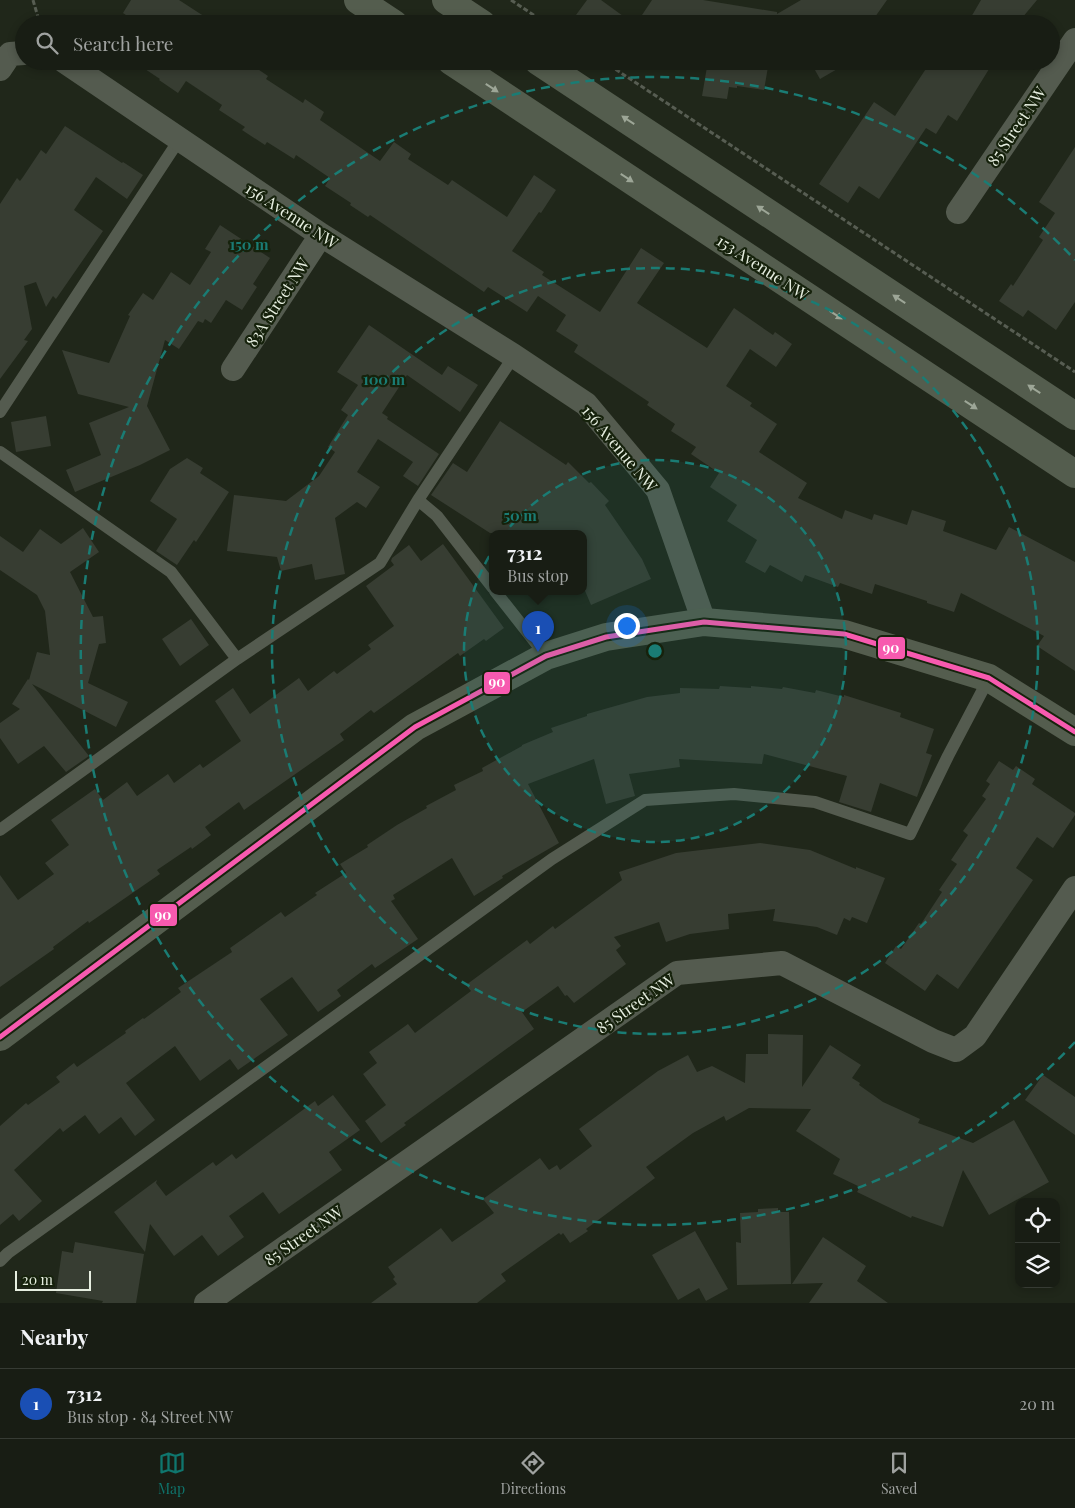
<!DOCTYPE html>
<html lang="en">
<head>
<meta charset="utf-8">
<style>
  :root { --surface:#181d14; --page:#21261d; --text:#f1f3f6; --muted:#9fa2a0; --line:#363b34; --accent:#0f766e }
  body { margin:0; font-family:"Playfair Display",serif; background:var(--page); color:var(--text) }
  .controls { position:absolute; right:15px; bottom:15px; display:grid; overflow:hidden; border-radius:10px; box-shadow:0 2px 8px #0003 }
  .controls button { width:45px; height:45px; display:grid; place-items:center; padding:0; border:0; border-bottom:1px solid var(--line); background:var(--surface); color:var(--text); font:25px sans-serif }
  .scale { position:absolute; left:15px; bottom:12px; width:76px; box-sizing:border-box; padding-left:5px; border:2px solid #e6eee0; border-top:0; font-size:14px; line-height:18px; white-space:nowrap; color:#e6eee0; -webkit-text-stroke:4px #16220c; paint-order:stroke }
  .you { position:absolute; left:626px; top:625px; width:18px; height:18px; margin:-12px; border:4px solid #fff; border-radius:50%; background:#1a73e8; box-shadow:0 0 0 8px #1a73e833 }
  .badge { display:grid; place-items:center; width:32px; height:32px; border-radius:50%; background:var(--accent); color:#fff; font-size:16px; font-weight:700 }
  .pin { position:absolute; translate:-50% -41px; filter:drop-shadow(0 1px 2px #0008) }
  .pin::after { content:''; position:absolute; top:26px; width:18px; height:15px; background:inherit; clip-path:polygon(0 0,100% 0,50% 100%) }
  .popup { position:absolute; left:489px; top:530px; width:98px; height:65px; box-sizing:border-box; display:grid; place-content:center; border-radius:10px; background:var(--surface); filter:drop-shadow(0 1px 4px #0005); font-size:16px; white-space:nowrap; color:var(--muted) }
  .popup b { font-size:19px; color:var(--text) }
  .popup::after { content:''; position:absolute; left:50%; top:100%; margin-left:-10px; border:10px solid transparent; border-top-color:var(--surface) }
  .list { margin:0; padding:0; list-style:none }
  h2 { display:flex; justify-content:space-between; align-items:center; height:65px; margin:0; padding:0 20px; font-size:21px }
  h2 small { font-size:16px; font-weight:400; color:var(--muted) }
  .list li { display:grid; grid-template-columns:32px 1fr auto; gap:15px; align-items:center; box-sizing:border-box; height:70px; padding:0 20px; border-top:1px solid var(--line) }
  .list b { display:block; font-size:19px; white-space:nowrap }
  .list p { margin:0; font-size:16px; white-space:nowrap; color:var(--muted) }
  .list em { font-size:16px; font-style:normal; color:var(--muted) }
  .icon { flex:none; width:28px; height:28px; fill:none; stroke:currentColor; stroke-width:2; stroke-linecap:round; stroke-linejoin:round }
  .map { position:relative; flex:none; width:1075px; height:1303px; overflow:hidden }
  .search { position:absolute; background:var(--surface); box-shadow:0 2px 8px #0003; left:15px; right:15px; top:15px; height:55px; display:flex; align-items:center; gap:12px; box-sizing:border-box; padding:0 18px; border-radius:28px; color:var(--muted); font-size:19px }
  .sheet { height:135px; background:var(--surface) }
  nav { display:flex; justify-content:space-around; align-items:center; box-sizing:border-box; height:70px; border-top:1px solid var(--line); background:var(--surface); font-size:14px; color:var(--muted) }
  nav a { display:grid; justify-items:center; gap:2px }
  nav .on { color:var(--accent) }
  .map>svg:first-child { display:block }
  .building { fill:#373d32 }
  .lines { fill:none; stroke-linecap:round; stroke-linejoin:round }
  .path { stroke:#575d52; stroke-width:3; stroke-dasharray:5 2.5; stroke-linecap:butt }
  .lane { stroke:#545b4f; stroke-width:12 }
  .street { stroke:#545b4f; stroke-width:24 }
  .secondary { stroke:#545d4e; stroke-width:28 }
  .bus-1-casing { stroke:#16220c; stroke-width:9 }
  .bus-1 { stroke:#f75aaf; stroke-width:5 }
  .oneway { fill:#9da697 }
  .ring { fill:none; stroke:#1a7c74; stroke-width:2.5; stroke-dasharray:9 6 }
  .labels { text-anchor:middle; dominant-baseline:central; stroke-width:4.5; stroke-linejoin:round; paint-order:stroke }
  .street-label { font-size:16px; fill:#e6eee0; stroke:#16220c }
  .centre { fill:#1a7c74; stroke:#16220c; stroke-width:2.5 }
  .ring-label { font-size:15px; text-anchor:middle; font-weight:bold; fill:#1a7c74; stroke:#16220c; stroke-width:4.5; stroke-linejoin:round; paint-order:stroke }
  .line-badge { stroke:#16220c; stroke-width:2 }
  .badge-label { font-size:14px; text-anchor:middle; font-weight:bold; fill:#fff }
</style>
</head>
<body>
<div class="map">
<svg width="1075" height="1303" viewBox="0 0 1075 1303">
  <rect width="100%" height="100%" fill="#20271a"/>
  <path class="building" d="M131,0H179L216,24H139L123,13Z
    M587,0H601L634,24H590L576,15Z
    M652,0H703L777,12V14L801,0H887L870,24H636Z
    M981,0H1037L1017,24H967Z
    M142,61H230L244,70L249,63L268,76L266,79L303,103L305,99L324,112L320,120L380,161L394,142L411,154L408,159L448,185L452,180L507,217L534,175L556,190L541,213L539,212L512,251L544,272L542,275L600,312L641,248L664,263L637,303L707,348L734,308L773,335L775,332L792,344L776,367L750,349L726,386L752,403L750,406L777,424L759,452L807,483L798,498L842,519L845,510L872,520L874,514L907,525L912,510L946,521L943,531L996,550L1009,527L1075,562V671L1037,646L1044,636L961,593L954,612L927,603V601L875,584L872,594L840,583L838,587L805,575L802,582L770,565L765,573L745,562L757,540L727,521L737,505L710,487L719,473L691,454L696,447L671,431L675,424L647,405L649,402L574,352L578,345L556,331L566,315L538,296L527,312L488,287L484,292L370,215L368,217L350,205L351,203L325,186L330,178L296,155L294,159L267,142L265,145L242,130L245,127L219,110L222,105L186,81L178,93L159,80L160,79L139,65Z
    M708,61H769L764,90L737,86V88L729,87L727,99L702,96Z
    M794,61H835L839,68L820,79L811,63L799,70Z
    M931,61H994L957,121L948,115L936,134L926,128L879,199L859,186L848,203L819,184L874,102L895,116Z
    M65,126L122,163L123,162L143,175L127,199L96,177L74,210L103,231L56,299L53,296L46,307L36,282L24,286L32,329L24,340L28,341L0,379V204L17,178L20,181L23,177L41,150L46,154Z
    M1075,147V302L1056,330L1028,310L1023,317L999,301L1011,284L1013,286L1043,240L1039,237L1055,213L1039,202Z
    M220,225L270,258L253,284L257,287L242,310L226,300L211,323L205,319L203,323L198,321L179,349L165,340L147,406L170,450L140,465L75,492L66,470L101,455L89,423L129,407L78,394L62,350L109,363L130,316L128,315L143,293L153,300L171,272L190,285L211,252L205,249Z
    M369,325L442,375L448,366L478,385L460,412L407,375L382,413L388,417L387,419L439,454L418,486L403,476L413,462L378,439L357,472L380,487L366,508L357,502L335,518L345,574L315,580L312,564L281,571L277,557L227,551L234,495L286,501L319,476L335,452L328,447L348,415L341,410L358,385L337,372Z
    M46,416L51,446L16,452L11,422Z
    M500,421L566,465L568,462L589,483L591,482L609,501L605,505L642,559L651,579L591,605L583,586V533H490L431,495L453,463L467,472Z
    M187,458L203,468L200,473L229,492L196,542L194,540L177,565L156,551L177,519L150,501L170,469Z
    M83,528L99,552L70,572L93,617L103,616L106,643L99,644L88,683L128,702L116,727L32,684L89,756L66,772L44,746L18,764L0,738V723L20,709L12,704L28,679L29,680L37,652L50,655L45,611L37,595L0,570V536L23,552L40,529L61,544Z
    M443,544L504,628L486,641L484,639L460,656L458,653L374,713L371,710L340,734L344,740L244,810L239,802L205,827L211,835L192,849L191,847L157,870L160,874L89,923L88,921L53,947L54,949L0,987V875L18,900L54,874L45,863L69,845L51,820L95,789L103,800L127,782L137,796L168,774L174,783L200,764L203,768L241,741L215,701L233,688L250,714L299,678L308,691L334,671L337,674L371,649L368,645L394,626L366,586L394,565L391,561L392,558L409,545L421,561Z
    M191,619L209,645L180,666L162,639Z
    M720,686L751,688V686L782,689L783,687L815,693L816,690L844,697V695L901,713L900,717L934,729L926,753L932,755L917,797L880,783L871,812L839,802L847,776L764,754L762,764L679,759L680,767L629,774L635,796L606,804L594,759L528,784L559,843L502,876L503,878L474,896L452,858L393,895L395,899L391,901L418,939L375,968L372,964L337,990L341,996L318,1012L292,977L260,999L288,1035L238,1070L230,1059L200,1081L175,1046L126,1083L155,1120L135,1136L121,1117L99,1134L85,1115L63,1132L60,1128L14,1170L42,1201L19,1221L13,1214L0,1225V1126L26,1103L28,1105L60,1082L56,1077L74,1063L77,1067L126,1033L125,1031L143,1018L144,1019L181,992L178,988L232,952L230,948L281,912L285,917L317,895L315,893L346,873L340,864L368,847L367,845L397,825L427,808L426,806L456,790L454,785L483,771L482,768L522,746V745L553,732L551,728L587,716V714L647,697L680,693V688L719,689Z
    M999,761L1013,770L1016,766L1035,779L1032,784L1075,813V815L1053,848L1037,837L1016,868L1033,880L958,989L937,974L925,991L885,963L896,946L901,949L919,923L921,924L942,892L939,890L957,864L951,860L968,835L963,831L986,799L982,796L990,784L986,781Z
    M760,843L810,850L856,869V867L885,878L867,923L852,917L850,921L844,918L837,935L817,927L773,921L775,909L728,914L729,929L690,934L666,942L659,922L614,937L621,946L616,950L626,964L574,1003L567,995L565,996L558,986L522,1012L534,1029L404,1123L406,1125L381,1143L365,1121L386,1105L363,1074L377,1063L369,1052L408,1024L415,1033L471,991L466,985L527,940L530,944L553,926L555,929L622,880L619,872L676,853Z
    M768,1034L803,1035L802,1087L830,1045L861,1065L852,1078L860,1083L859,1085L883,1102L920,1119L918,1123L973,1143L1014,1120L1049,1182L989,1215L963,1170L943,1227L912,1216L911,1218L857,1192L860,1187L833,1174L840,1159L796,1131L811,1109L749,1108L726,1121L724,1116L693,1133L646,1167L655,1178L586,1229L588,1231L570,1243L563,1233L561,1235L559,1233L501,1274L506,1281L477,1303H371L397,1284L393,1279L395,1277L388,1267L441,1228L452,1242L494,1213L483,1199L540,1158L549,1170L557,1165L560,1170L592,1146L579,1129L658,1071L688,1055L697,1072L712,1066L745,1083L746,1054H768Z
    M1043,1075L1075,1097V1135L1025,1100Z
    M333,1095L360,1130L329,1152L342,1170L279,1214L263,1192L229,1216L244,1237L218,1256L202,1235L174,1256L150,1224L145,1252L114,1212L157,1180L156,1183L166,1196L213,1162L216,1166L232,1154L236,1159L315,1101L318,1106Z
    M778,1208V1212H789L791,1284L737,1285L736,1242L741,1243L740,1213L758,1212V1209Z
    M695,1231L728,1289L706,1301L699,1288L678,1300L652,1255Z
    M823,1237L866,1266L857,1281L888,1303H809L823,1283L792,1284Z
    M75,1242L144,1254L136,1303H102L103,1301L56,1293L62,1251L73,1253Z"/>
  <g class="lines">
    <path class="path" d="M33,0L40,24
      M511,0L547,24
      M603,61L1075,372"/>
    <path class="lane" d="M0,412L179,140
      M0,452L171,572L237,659
      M418,500L437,516L493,588
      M495,591L546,656
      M0,830L237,659L380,563L418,500L514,356
      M0,1261L8,1253L132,1164L552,859L645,800L734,794L815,802L910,834L948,756L989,678"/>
    <path class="street" d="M64,61L321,235L514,356L586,404L658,490L704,622
      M0,69L10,54L24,53
      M958,212L1075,40
      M233,369L321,235
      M206,1303L677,973L782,963L933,1041L956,1050L975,1036L1075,888"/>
    <path class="secondary" d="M358,0L394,24
      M446,0L482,24
      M451,61L1075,474
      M538,61L1075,416
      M0,1037L415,727L546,656L606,637L704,622L844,634L989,678L1075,732"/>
    <defs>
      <path id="bus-1" d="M0,1037L415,727L546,656L606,637L704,622L844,634L989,678L1075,732"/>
    </defs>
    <use href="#bus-1" class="bus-1-casing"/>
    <use href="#bus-1" class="bus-1"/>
  </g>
  <defs><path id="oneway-solid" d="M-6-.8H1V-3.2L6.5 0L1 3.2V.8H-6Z" transform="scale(1.25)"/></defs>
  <g class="oneway">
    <use href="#oneway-solid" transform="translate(492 88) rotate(33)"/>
    <use href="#oneway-solid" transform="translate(628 120) rotate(-147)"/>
    <use href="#oneway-solid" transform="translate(627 178) rotate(33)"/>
    <use href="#oneway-solid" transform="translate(763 210) rotate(-147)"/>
    <use href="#oneway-solid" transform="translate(899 299) rotate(-147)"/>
    <use href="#oneway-solid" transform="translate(836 315) rotate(33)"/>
    <use href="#oneway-solid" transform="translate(1034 389) rotate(-147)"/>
    <use href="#oneway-solid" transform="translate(971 405) rotate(33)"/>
  </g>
  <circle cx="655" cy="651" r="191" fill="#1a7c74" fill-opacity=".12"/>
  <g class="ring">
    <circle cx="655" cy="651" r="191"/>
    <circle cx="655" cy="651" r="383"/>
    <path d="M1075 1042A574 574 0 1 1 1075 260"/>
  </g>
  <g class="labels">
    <g class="street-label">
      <text transform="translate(1016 126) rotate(-56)">85 Street NW</text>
      <text transform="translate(292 215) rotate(33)">156 Avenue NW</text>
      <text transform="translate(763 267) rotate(33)">153 Avenue NW</text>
      <text transform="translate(277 302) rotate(-57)">83A Street NW</text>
      <text transform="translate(620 448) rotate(50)">156 Avenue NW</text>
      <text transform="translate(635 1003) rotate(-35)">85 Street NW</text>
      <text transform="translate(303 1235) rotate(-35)">85 Street NW</text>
    </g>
  </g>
  <circle cx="655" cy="651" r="8" class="centre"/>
  <g class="ring-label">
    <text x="249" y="250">150 m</text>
    <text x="384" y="385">100 m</text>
    <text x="520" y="521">50 m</text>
  </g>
  <g class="line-badge">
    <rect x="877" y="636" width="29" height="24" rx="5" fill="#f75aaf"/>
    <rect x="483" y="671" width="28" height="24" rx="5" fill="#f75aaf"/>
    <rect x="149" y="903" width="29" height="24" rx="5" fill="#f75aaf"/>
  </g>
  <g class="badge-label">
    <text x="891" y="653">90</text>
    <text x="497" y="687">90</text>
    <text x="163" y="920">90</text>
  </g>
</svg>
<div class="controls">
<button><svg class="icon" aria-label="locate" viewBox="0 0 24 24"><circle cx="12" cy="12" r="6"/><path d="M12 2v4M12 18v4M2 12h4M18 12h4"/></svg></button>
<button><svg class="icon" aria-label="layers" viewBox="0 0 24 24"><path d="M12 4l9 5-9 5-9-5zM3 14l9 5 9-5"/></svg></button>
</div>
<div class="scale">20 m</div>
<div class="you"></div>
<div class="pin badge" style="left:538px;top:652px;background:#1a4fb4">1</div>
<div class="popup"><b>7312</b>Bus stop</div>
<div class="search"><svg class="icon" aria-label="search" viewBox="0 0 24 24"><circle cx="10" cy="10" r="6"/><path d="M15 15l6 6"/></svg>Search here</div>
</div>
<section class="sheet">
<h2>Nearby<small></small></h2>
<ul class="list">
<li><span class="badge" style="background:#1a4fb4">1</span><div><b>7312</b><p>Bus stop · 84 Street NW</p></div><em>20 m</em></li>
</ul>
</section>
<nav>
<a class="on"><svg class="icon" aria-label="map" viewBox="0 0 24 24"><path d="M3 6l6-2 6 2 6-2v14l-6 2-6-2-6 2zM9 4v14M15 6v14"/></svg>Map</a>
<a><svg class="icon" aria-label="directions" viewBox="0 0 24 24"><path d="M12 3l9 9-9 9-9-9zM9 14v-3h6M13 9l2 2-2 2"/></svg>Directions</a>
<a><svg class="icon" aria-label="saved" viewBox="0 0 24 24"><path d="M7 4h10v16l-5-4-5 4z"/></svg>Saved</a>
</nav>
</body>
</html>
